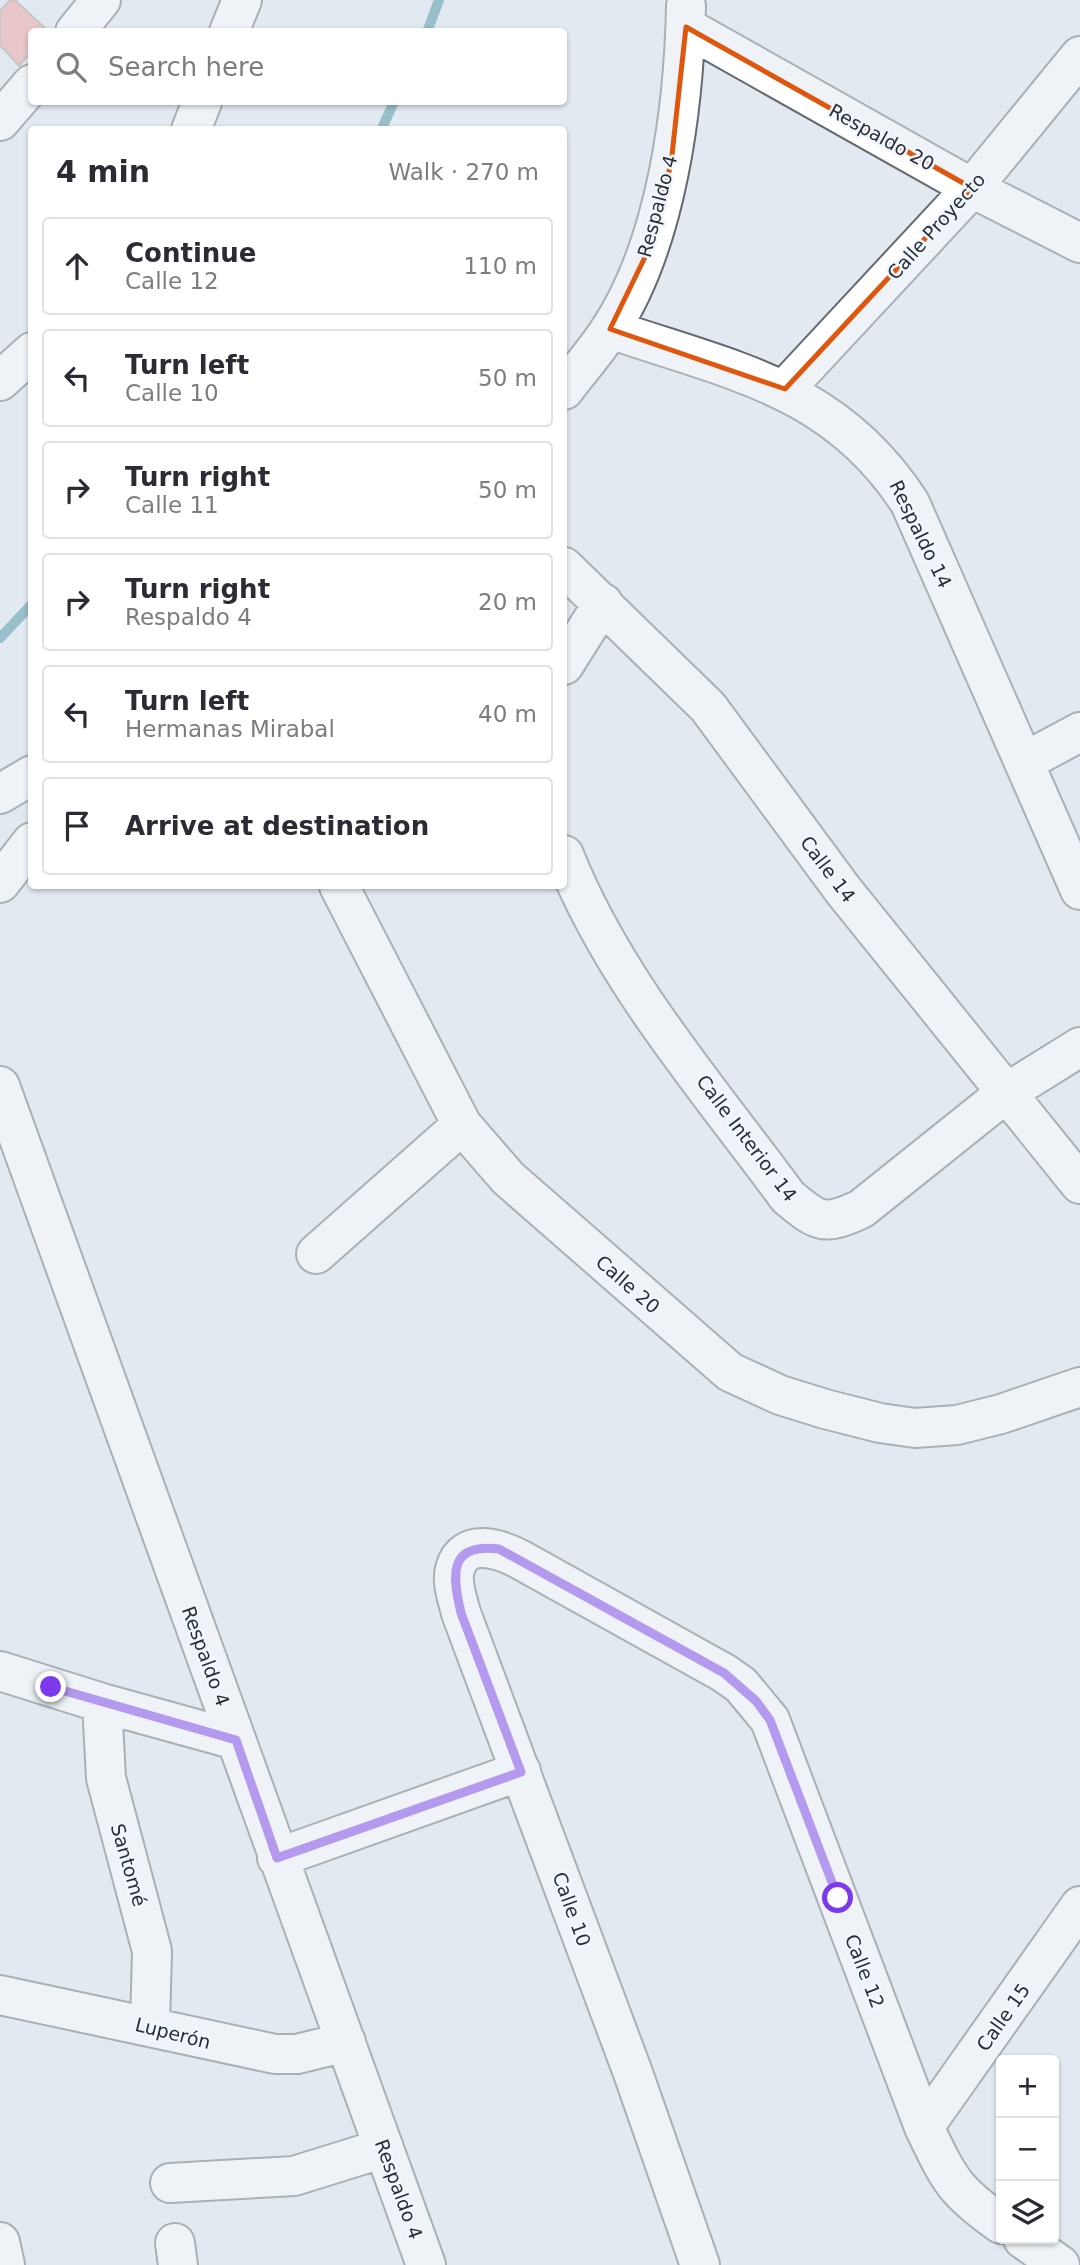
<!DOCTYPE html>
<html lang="en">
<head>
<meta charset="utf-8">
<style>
  :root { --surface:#fff; --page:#f7f7f7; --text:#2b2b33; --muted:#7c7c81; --line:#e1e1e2 }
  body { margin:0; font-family:"DejaVu Sans",sans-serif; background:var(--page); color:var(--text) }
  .controls { position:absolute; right:21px; bottom:21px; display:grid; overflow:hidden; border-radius:7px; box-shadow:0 2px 5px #0004 }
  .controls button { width:63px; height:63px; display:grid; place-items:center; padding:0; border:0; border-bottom:2px solid var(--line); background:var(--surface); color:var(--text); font:35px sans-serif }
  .stop { position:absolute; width:21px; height:21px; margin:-16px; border:5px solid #7c3aed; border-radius:50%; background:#fff }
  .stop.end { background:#7c3aed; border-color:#fff; box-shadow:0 2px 7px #0008 }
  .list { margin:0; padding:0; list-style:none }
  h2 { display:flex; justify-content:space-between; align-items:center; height:91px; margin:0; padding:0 28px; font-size:30px }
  h2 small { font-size:23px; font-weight:400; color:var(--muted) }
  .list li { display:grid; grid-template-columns:46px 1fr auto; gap:21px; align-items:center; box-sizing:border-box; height:98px; margin:0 14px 14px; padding:0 14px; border:2px solid var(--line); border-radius:7px }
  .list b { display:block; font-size:26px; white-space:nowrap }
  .list p { margin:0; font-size:23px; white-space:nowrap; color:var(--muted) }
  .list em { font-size:23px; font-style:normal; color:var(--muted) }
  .icon { flex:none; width:38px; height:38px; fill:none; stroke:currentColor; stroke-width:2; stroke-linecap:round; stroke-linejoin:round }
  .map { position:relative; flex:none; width:1080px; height:2265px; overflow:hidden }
  .search { position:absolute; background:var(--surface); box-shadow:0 2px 5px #0004; left:28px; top:28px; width:539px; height:77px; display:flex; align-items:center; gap:18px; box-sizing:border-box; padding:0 24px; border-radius:7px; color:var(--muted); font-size:26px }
  .panel { position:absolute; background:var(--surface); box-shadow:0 2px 5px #0004; left:28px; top:126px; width:539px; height:763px; border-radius:7px }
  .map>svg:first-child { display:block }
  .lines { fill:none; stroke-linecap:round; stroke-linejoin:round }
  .stream { stroke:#3c8e9c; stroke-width:10 }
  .building { fill:#f29b98; stroke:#a49998; stroke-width:2 }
  .minor-casing { stroke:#646a70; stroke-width:42 }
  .minor { stroke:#fff; stroke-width:38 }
  .route { stroke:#7c3aed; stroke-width:9 }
  .marked { fill:none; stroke:#df570e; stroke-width:5; stroke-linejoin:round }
  .labels { text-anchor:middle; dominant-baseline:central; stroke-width:5; stroke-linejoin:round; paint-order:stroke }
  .street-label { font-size:19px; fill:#2b2e31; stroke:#eff6fe }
</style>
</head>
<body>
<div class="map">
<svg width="1080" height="2265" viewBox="0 0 1080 2265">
  <rect width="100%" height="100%" fill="#e2e9f0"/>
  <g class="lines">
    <path class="stream" d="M427,32L439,0
      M381,130L394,102
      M0,638L32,604"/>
  </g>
  <path class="building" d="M10,0H15L48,31L32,32V51L19,66L0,45V11Z"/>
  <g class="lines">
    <defs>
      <path id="minor" d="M686,27L972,188L1080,243
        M75,32L101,0
        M229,32L242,0
        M0,121L32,84
        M191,130L202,102
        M610,329C732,371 835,387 910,503L1080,890
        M0,381L32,352
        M785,389L972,188L1080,56
        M564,390C579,370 596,351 609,331C667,244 684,107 686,6
        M564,567L708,707L843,890L1080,1184
        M564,665L603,603
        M1024,762L1080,732
        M0,794L32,775
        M564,855C614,981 708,1088 788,1197C819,1223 824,1226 861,1209L1006,1093L1080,1047
        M0,883L32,842
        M339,886L462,1125L508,1178L730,1372L780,1395L825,1409L880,1423L915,1428L957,1425L1001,1414L1080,1387
        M0,1086L426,2265
        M316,1254L462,1125
        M0,1671L102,1703L236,1740
        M102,1703L106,1778L152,1951L150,2026
        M277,1858L521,1771
        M0,1995L275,2054H297L346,2042
        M924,2127L1080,1906
        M170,2183L294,2176L384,2148
        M1023,2239L1060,2265
        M0,2242L5,2265
        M175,2243L178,2265
        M700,2265L633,2073L461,1613C458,1601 451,1582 455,1569C464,1536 501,1549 521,1560L724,1673L741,1685L770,1720L924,2127C949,2179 953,2190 1001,2224"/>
    </defs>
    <use href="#minor" class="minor-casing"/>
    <use href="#minor" class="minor"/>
  </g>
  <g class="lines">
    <path class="route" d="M51,1687L236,1740L277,1858L521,1772L461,1613C452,1575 448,1543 499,1549L724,1673L756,1701L770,1720L838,1898"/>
  </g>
  <path d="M0 0H1080V2265H0ZM686,27L972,188L785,389L610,329L647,253L671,164Z" fill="#e2e9f0" fill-opacity=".55" fill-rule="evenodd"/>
  <path class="marked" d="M686,27L972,188L785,389L610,329L647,253L671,164Z"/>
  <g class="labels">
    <g class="street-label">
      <text transform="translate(882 137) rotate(29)">Respaldo 20</text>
      <text transform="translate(657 206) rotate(-75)">Respaldo 4</text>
      <text transform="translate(936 226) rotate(-48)">Calle Proyecto</text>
      <text transform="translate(921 534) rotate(64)">Respaldo 14</text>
      <text transform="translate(828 869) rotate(53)">Calle 14</text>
      <text transform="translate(747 1138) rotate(53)">Calle Interior 14</text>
      <text transform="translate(628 1284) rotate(41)">Calle 20</text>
      <text transform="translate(206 1656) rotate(70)">Respaldo 4</text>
      <text transform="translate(129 1865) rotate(74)">Santomé</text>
      <text transform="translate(572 1909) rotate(70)">Calle 10</text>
      <text transform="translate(865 1971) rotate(69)">Calle 12</text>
      <text transform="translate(1003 2017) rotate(-55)">Calle 15</text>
      <text transform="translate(173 2033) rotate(14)">Luperón</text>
      <text transform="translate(399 2189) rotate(70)">Respaldo 4</text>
    </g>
  </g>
</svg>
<div class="controls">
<button>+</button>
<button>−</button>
<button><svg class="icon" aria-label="layers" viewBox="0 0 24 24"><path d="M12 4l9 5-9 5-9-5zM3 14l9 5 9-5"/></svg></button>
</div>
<div class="stop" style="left:838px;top:1898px"></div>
<div class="stop end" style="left:51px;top:1687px"></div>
<div class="search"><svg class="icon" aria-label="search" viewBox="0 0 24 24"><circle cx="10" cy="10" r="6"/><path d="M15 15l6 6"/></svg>Search here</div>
<section class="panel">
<h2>4 min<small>Walk · 270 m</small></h2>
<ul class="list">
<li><svg class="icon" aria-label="ahead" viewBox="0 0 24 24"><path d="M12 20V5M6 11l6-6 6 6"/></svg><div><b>Continue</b><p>Calle 12</p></div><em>110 m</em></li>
<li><svg class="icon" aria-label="left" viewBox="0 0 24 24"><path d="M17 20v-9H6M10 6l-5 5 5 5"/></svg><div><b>Turn left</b><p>Calle 10</p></div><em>50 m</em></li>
<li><svg class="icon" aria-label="right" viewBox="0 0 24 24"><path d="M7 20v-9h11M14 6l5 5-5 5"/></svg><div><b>Turn right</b><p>Calle 11</p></div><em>50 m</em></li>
<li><svg class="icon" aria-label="right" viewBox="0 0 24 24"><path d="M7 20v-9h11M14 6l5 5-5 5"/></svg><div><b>Turn right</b><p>Respaldo 4</p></div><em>20 m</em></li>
<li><svg class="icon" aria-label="left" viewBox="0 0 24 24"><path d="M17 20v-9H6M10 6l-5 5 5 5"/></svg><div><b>Turn left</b><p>Hermanas Mirabal</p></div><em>40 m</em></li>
<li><svg class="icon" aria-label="arrive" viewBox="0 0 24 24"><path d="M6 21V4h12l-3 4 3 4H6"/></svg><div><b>Arrive at destination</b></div></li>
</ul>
</section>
</div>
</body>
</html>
